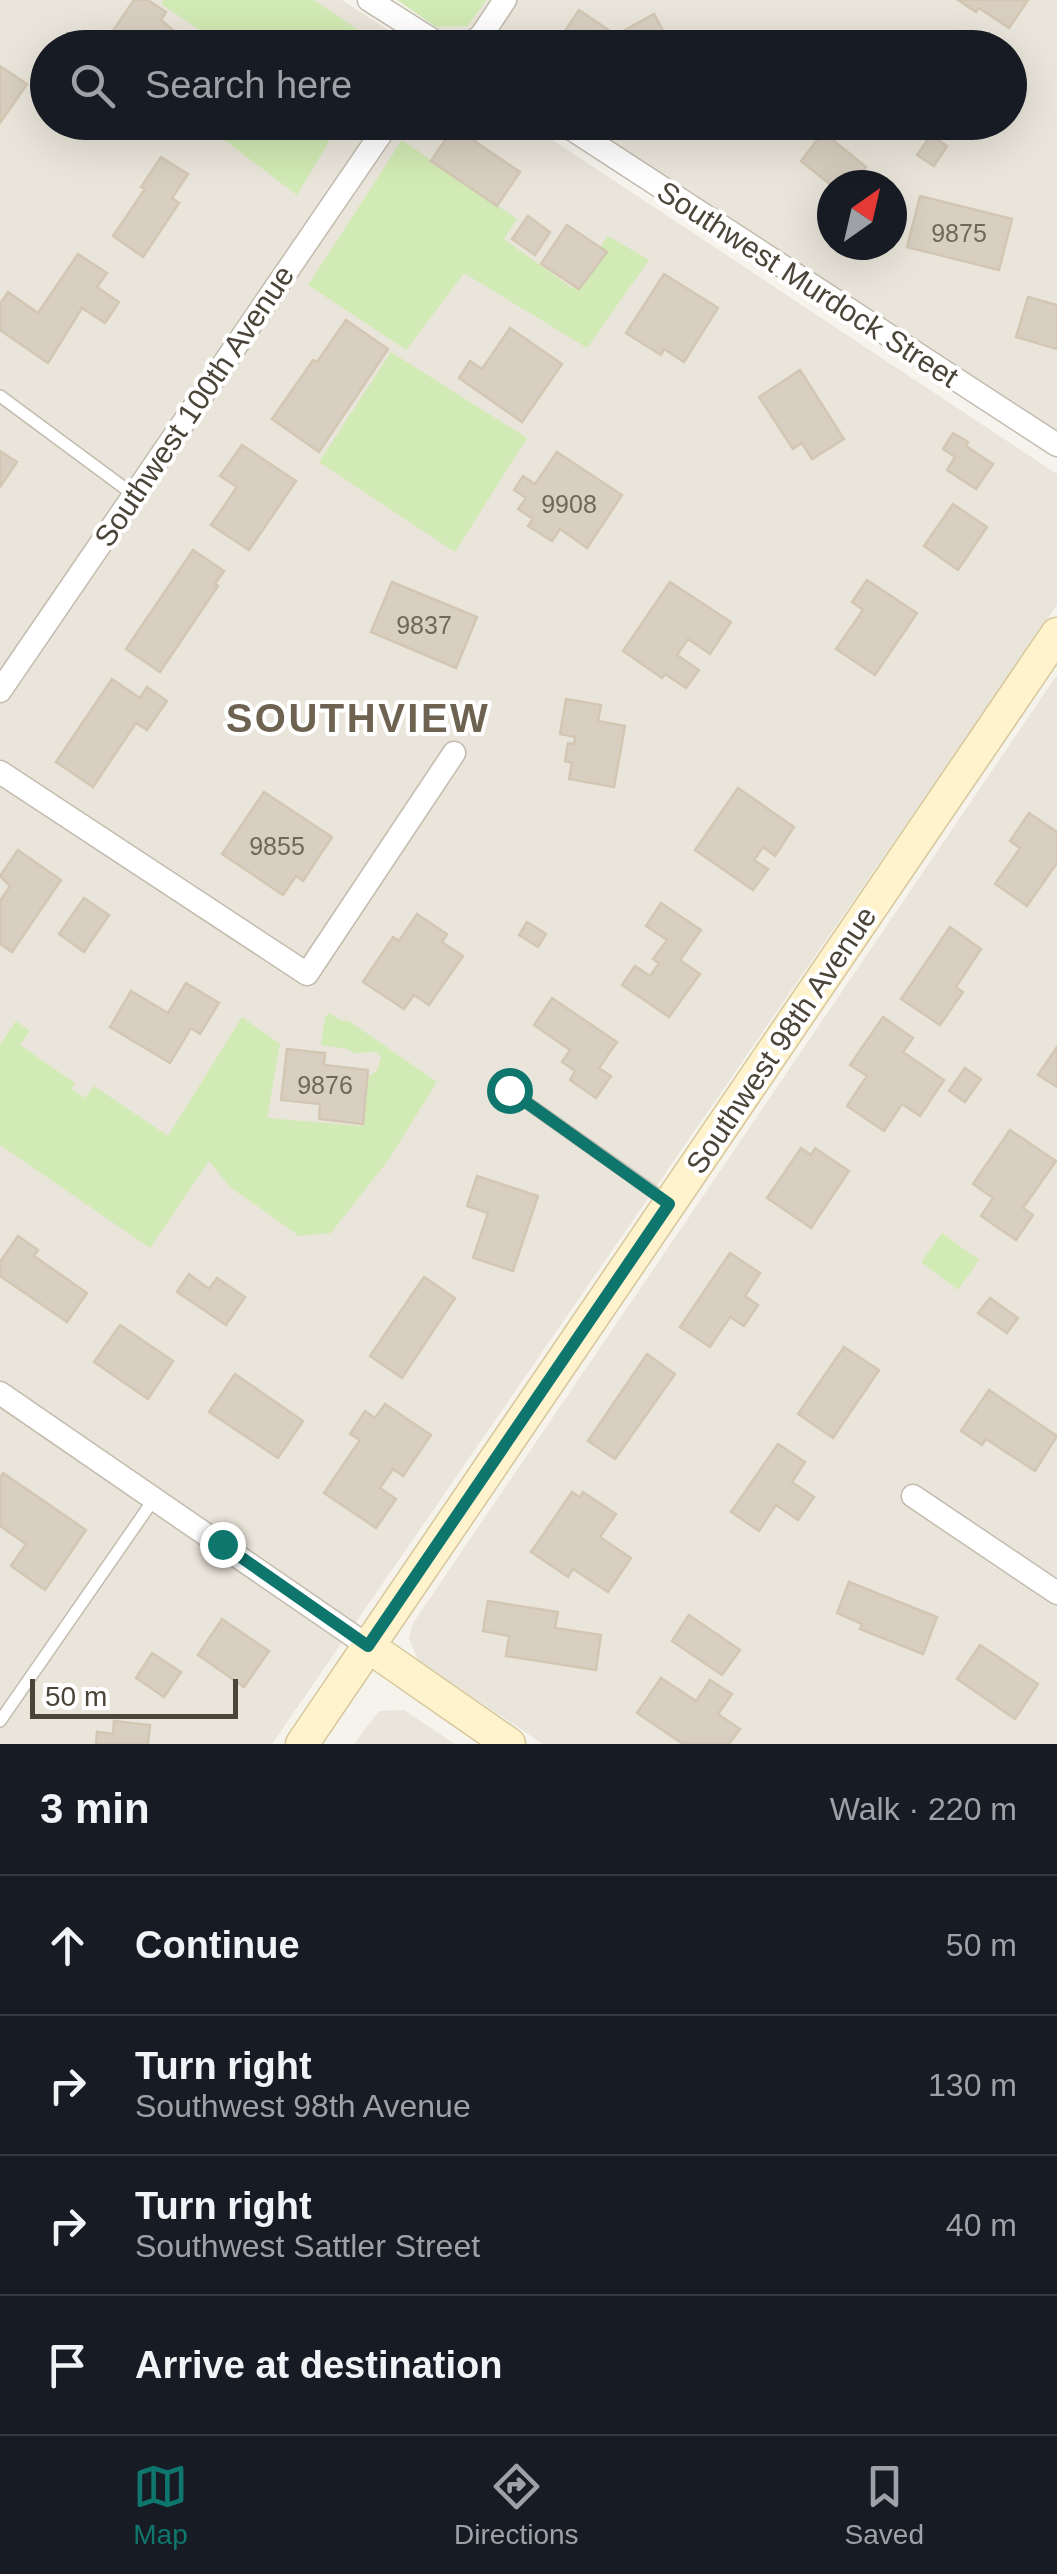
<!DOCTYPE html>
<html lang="en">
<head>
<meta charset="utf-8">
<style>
  :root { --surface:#171b24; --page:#242831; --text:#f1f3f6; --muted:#9ea1a6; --line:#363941; --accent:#0f766e }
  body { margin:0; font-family:Helvetica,sans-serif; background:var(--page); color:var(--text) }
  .compass { position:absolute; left:817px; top:170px; width:90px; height:90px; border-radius:50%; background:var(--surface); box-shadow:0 10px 40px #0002; rotate:34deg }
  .scale { position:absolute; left:30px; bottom:25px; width:208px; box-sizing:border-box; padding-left:10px; border:5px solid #4b4439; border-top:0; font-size:28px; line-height:35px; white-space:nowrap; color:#4b4439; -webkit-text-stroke:8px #fff; paint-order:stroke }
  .stop { position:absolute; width:30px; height:30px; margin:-22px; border:8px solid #0f766e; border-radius:50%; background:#fff }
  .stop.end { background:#0f766e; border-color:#fff; box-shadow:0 2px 10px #0008 }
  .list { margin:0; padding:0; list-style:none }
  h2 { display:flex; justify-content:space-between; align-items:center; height:130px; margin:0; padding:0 40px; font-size:42px }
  h2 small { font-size:32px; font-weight:400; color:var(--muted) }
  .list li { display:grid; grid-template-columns:65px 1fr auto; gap:30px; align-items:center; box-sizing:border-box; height:140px; padding:0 40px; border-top:2px solid var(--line) }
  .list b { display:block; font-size:38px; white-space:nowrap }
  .list p { margin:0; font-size:32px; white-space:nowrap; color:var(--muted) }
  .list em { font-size:32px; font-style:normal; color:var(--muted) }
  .icon { flex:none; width:55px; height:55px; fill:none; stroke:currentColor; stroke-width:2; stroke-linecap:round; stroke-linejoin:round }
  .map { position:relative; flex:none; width:1057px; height:1744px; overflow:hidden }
  .search { position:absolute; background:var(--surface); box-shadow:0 10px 40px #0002; left:30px; right:30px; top:30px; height:110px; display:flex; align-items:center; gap:25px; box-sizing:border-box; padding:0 35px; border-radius:55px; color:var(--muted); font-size:38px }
  .sheet { height:690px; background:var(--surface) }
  nav { display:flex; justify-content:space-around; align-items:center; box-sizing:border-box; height:140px; border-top:2px solid var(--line); background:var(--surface); font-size:28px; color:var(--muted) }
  nav a { display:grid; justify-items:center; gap:5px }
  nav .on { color:var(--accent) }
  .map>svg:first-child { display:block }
  .residential { fill:#eae5da; fill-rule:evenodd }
  .green { fill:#d2eab5 }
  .building { fill:#d8cfc1; stroke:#d3c7b4; stroke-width:2.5 }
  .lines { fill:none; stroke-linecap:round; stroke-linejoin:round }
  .lane-casing { stroke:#c2bbae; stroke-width:14 }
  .street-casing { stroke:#c2bbae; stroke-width:25 }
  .secondary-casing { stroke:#d6c79b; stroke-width:35 }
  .lane { stroke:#fff; stroke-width:11 }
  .street { stroke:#fff; stroke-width:22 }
  .secondary { stroke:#fff3cd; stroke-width:32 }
  .route { stroke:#0f766e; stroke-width:12 }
  .labels { text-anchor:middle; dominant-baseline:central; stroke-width:8; stroke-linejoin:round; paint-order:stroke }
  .number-label { font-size:25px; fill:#6e675b }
  .street-label { font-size:30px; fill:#4b4439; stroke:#fff }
  .district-label { font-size:40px; font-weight:bold; letter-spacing:2.5px; fill:#6e6250; stroke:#fff }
</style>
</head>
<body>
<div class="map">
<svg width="1057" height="1744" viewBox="0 0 1057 1744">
  <rect width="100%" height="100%" fill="#f6f3ec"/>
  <path class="residential" d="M0,0H342L414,47L48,48V122L527,123L1057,474V605L272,1744H0Z
    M486,0H1057V432L582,123L1010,122V48H467L436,27L468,25ZM832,185H892V245H832Z
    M1057,675V1744H543L418,1661L409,1638L413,1623Z
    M404,1710L455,1744H354L379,1711Z"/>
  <path class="green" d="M163,0H314L383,47H198L206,34L161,4Z
    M397,0H486L468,26L436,27Z
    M202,123H340L297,195Z
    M402,140L517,219L504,239L572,288L608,236L649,260L587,348L464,273L406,350L308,285Z
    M391,352L527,438L455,552L319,462Z
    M329,1013L340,1020L349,1021L437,1082L389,1159L331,1233L299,1236L230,1187L209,1161L150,1248L0,1145V1044L16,1021L30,1031L20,1045L75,1083L72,1089L85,1098L94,1086L168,1136L242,1017L280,1044L267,1118L363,1126L369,1076L377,1071L381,1057L377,1052L353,1053L348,1049L321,1045L325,1017Z
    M942,1233L979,1260L958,1290L921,1262Z"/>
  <path class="building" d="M134,0H148L166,12L161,20L194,48H101Z
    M958,0H1028L1009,28L979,8L976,12Z
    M579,10L616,35L654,14L672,47L570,48L559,40Z
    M0,66L27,84L0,123Z
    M454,127L520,172L497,206L431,161Z
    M823,132L866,167L852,185L832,186L801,161Z
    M931,135L947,146L934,166L917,155Z
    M161,157L188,174L172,198L179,203L143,257L113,236L145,189L141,187Z
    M920,196L1012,219L999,270L907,247Z
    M528,216L550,232L535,255L512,239Z
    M567,225L607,252L579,289L541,264Z
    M78,254L107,273L97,287L119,302L105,323L82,308L48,363L0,330V304L8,292L38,313Z
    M664,274L718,308L684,362L664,349L661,355L626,333Z
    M1028,297L1057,305V349L1016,337Z
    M346,320L388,349L319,452L272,419L313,360L317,362Z
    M510,328L562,364L522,422L459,378L470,361L482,369Z
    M800,370L844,439L812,459L802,443L793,449L759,397Z
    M953,433L968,442L966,446L993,464L976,489L947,470L955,457L943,449Z
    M242,445L296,481L249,550L211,525L237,487L220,476Z
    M0,451L17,462L0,487Z
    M557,452L622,495L587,548L560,529L552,541L528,526L533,519L518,509L526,498L514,490L523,476L535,484Z
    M953,504L987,527L958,570L924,546Z
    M193,550L224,571L215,584L218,586L160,672L126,649Z
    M867,580L917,613L875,675L836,649L863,610L852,602Z
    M392,582L477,617L456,668L371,632Z
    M670,582L731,622L710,654L688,639L677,655L699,670L686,688L665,674L662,678L623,651Z
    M112,679L140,698L147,687L167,701L147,730L136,723L93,787L56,762Z
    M566,699L601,705L598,721L625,726L614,787L569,779L572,763L565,761L568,743L574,744L575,737L560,734Z
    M738,788L794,827L775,856L763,847L754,860L768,869L753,890L695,850Z
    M264,792L332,837L303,881L296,876L283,895L222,854Z
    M1029,813L1057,832V863L1027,906L995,884L1020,848L1010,841Z
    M18,850L61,880L12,952L0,944V901L10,886L0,876Z
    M84,898L109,915L84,952L59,934Z
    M661,903L701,930L680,960L700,974L669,1017L622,985L635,966L650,976L659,963L653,959L667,940L646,926Z
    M417,914L447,934L442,942L463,956L429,1005L414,995L404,1009L363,982L393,937L399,941Z
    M527,922L546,934L538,947L519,935Z
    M950,927L981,949L956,987L963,992L940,1025L901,999Z
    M186,983L219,1003L200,1034L191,1028L170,1063L110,1027L131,991L168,1013Z
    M552,998L617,1042L599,1068L611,1076L596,1098L570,1080L575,1071L562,1062L570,1050L534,1025Z
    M883,1017L913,1038L903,1052L944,1080L920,1116L902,1104L884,1131L847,1106L867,1076L850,1065Z
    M1057,1047V1087L1038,1075Z
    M287,1049L325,1053L324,1065L368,1070L363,1124L319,1119L320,1104L281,1100Z
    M965,1068L981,1079L965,1102L949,1091Z
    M1010,1130L1056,1161L1023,1208L1033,1215L1016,1240L981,1216L993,1198L973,1184Z
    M801,1148L811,1155L815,1148L849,1171L811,1228L767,1198Z
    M477,1176L538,1196L513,1271L473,1258L488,1213L467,1206Z
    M18,1236L38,1250L34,1256L87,1293L67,1322L0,1276V1262Z
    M730,1253L760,1273L745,1296L758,1305L744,1326L730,1317L710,1347L680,1327Z
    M189,1274L209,1289L217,1278L245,1297L226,1325L177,1292Z
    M424,1277L455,1298L402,1378L370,1356Z
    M990,1298L1018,1318L1007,1333L978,1313Z
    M120,1325L173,1361L148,1399L94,1362Z
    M844,1347L879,1370L833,1438L798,1414Z
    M647,1354L675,1374L615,1459L588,1441Z
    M235,1374L303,1421L278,1458L209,1412Z
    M989,1390L1057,1436L1035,1471L986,1439L982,1445L961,1431Z
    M385,1404L431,1435L403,1476L393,1469L380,1488L396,1499L376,1528L324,1493L360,1440L350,1434L365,1411L375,1418Z
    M778,1444L805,1462L792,1482L814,1497L798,1520L776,1505L759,1531L731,1512Z
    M3,1473L86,1530L45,1590L11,1566L26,1544L0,1526V1478Z
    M572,1492L580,1497L583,1492L616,1514L600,1537L631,1558L608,1592L573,1569L568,1577L531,1552Z
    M849,1582L937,1617L923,1654L860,1629L862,1624L837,1613Z
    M488,1601L558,1612L555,1628L601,1635L596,1670L506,1656L509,1636L483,1631Z
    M689,1615L740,1650L722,1675L672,1641Z
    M222,1619L269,1651L244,1687L198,1655Z
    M980,1645L1038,1684L1015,1719L957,1679Z
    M152,1653L181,1672L164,1697L136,1678Z
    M661,1678L696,1701L710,1680L732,1694L718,1714L740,1729L729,1744H683L637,1713Z
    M114,1721L150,1725L148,1744H96L97,1732L113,1734Z"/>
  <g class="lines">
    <defs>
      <path id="lane" d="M0,396L134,495
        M509,1090L666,1201
        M0,1721L154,1499"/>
      <path id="street" d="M369,0L445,48
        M464,48L481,36L505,0
        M561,122L1057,445
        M0,691L389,122
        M0,772L307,974L454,753
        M0,1393L368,1646
        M913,1496L1057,1593"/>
      <path id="secondary" d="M368,1646L509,1744
        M302,1744L1057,634"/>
    </defs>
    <use href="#lane" class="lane-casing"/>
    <use href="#street" class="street-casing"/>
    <use href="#secondary" class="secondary-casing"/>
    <use href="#lane" class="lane"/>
    <use href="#street" class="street"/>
    <use href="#secondary" class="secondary"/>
  </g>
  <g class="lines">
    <path class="route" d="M222,1544L368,1646L669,1204L509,1090"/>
  </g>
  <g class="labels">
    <g class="number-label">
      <text x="959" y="233">9875</text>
      <text x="569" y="504">9908</text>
      <text x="424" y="625">9837</text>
      <text x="277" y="846">9855</text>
      <text x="325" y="1085">9876</text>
    </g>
    <g class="street-label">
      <text transform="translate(808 284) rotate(33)">Southwest Murdock Street</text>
      <text transform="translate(194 406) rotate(-56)">Southwest 100th Avenue</text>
      <text transform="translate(781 1040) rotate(-56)">Southwest 98th Avenue</text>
    </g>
    <g class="district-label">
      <text x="358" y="718">SOUTHVIEW</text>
    </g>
  </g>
</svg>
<svg class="compass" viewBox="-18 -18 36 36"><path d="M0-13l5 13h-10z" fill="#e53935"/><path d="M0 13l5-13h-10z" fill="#9ea1a6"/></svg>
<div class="scale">50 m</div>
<div class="stop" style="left:509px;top:1090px"></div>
<div class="stop end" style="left:222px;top:1544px"></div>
<div class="search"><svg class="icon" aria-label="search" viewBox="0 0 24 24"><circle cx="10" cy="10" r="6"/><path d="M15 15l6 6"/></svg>Search here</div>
</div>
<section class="sheet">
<h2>3 min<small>Walk · 220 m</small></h2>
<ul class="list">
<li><svg class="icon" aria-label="ahead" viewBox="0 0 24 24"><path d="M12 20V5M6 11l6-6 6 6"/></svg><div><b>Continue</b></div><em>50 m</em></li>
<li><svg class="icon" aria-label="right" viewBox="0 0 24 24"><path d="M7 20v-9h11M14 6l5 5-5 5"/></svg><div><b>Turn right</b><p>Southwest 98th Avenue</p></div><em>130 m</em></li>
<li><svg class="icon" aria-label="right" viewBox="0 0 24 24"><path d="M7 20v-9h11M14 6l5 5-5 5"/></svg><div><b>Turn right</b><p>Southwest Sattler Street</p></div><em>40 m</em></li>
<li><svg class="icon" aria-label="arrive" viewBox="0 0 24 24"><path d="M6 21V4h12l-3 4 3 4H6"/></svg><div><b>Arrive at destination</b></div></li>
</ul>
</section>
<nav>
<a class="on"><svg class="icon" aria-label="map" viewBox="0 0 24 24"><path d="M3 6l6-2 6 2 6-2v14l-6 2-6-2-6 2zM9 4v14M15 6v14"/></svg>Map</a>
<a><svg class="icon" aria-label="directions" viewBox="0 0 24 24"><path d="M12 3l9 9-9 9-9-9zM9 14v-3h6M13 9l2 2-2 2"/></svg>Directions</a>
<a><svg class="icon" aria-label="saved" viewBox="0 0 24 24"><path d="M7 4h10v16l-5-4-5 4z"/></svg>Saved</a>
</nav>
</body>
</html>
